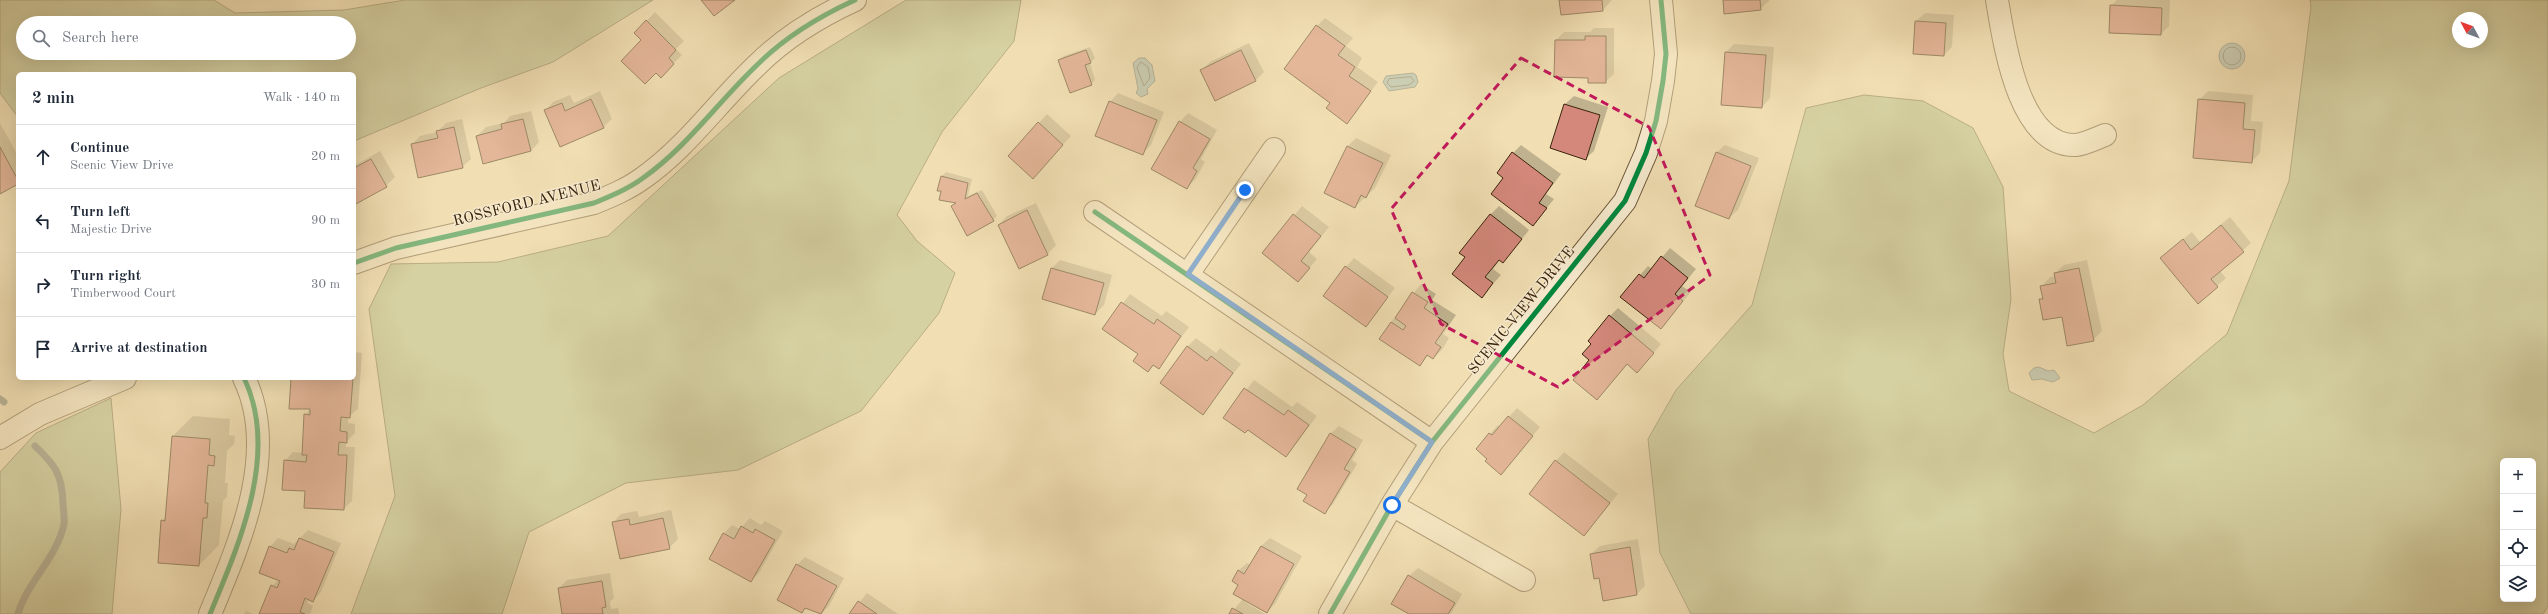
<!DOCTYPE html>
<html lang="en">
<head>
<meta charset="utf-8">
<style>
  :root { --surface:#fff; --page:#f2f2f3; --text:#1f2937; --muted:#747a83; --line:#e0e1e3 }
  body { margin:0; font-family:"Old Standard TT",serif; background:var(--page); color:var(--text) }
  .controls { position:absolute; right:12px; bottom:12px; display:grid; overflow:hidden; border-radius:6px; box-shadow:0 4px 16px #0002 }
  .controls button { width:36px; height:36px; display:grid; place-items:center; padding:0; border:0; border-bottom:1px solid var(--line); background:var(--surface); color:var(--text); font:20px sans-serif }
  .compass { position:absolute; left:2452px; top:12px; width:36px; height:36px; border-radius:50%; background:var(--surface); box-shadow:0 4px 16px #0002; rotate:311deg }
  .stop { position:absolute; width:12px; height:12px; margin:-9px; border:3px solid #1a73e8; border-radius:50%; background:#fff }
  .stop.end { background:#1a73e8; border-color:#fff; box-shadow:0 1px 4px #0008 }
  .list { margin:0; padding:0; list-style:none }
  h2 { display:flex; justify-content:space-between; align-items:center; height:52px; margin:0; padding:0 16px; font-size:17px }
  h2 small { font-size:13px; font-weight:400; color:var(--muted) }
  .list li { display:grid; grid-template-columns:26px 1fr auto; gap:12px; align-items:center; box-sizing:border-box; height:64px; padding:0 16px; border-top:1px solid var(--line) }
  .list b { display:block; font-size:15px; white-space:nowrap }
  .list p { margin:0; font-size:13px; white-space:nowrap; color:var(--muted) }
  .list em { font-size:13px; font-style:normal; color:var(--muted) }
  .icon { flex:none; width:22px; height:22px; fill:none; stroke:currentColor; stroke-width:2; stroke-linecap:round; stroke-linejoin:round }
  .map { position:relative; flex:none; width:2548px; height:614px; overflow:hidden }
  .search { position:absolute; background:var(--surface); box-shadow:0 4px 16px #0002; left:16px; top:16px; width:340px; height:44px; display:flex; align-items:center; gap:10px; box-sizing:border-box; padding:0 14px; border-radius:22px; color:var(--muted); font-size:15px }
  .panel { position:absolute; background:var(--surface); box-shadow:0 4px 16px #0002; left:16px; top:72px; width:340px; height:308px; border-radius:6px }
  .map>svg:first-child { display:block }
  .green { fill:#b7c28f; stroke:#79734e; fill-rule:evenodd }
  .water { fill:#9fbab7; stroke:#777e73 }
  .shadow { fill:#0003 }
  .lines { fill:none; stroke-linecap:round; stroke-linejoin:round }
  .shore { stroke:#6d6f62; stroke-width:1 }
  .stream { stroke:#777e73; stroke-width:7 }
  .building { fill:#d4887b; stroke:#3b240d }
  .minor-casing { stroke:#685336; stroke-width:24 }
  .minor { stroke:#f6eace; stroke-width:22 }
  .cycleway-casing { stroke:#f6eace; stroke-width:8 }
  .cycleway { stroke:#00873e; stroke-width:5 }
  .route { stroke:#1a73e8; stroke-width:5 }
  .marked { fill:none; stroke:#c2185b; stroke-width:3; stroke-dasharray:8 5; stroke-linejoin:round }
  .labels { text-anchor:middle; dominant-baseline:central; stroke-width:3; stroke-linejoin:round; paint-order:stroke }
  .street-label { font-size:15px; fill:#3b240d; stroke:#f6eace }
</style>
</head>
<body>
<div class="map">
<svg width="2548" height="614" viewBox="0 0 2548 614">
  <rect width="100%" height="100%" fill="#f1dfb3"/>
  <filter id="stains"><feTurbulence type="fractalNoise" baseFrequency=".005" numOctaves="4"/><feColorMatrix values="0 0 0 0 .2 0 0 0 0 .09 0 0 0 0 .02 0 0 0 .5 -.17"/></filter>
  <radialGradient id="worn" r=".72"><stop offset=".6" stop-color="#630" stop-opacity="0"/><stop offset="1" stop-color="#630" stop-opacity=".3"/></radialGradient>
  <path class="green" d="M0,0H214L235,13L344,10L405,0H653L553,62L481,88L354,141V74H18V117L0,93ZM23,23H349V53H23Z
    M906,0H1021L1014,41L942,132L897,215L917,241L955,273L939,313L861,411L738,470L626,483L529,532L502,614H351L395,496L369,309L391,264L498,262L608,236L779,78Z
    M2310,0H2548V606L2543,614H1691L1660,553L1648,439L1676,390L1752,305L1806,108L1864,95L1923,101L1973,128L2003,187L2011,299L2003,354L2009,391L2094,433L2143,405L2227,334L2289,181L2311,7ZM2458,18H2482V42H2458ZM2503,461H2533V599H2503Z
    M111,398L121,509L112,614H0V472L36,433Z"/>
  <path class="water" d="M2219 56a13 13 0 1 1 26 0a13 13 0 1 1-26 0Z
    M1139,58H1145L1152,65L1155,81L1147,89L1148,94L1141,97L1136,93L1138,89L1133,63Z
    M1413,73L1416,75L1418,82L1415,87L1389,91L1383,82L1386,76Z
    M2039,367L2048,371L2054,370L2060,378L2053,382L2042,379L2032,380L2029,373L2034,368Z"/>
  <path class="shadow" d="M1560,0H1611V1L1603,10L1562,14Z
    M1723,0H1769V1L1760,9Z
    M2117,0H2170L2169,26L2161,34L2111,6Z
    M655,12L684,41L676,49L682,55L661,76L643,40L635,33Z
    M1925,13L1954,15L1952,47L1944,55L1916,21Z
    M1325,18L1353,38L1346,46L1362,58L1357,67L1378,82L1347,122L1331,102L1317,26Z
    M1594,28H1614V74L1605,82L1589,77L1556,40L1564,32H1590Z
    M1249,43L1264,72L1255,81L1202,70L1210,62Z
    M1734,44L1774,47L1770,98L1762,107L1726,52Z
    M1090,47L1095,58L1090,63L1095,80L1091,84L1059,60L1064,56Z
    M600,91L612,119L603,127L545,111L553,102L570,95L574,103Z
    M2208,91L2253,95L2251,121L2263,122L2260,153L2251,162L2199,100Z
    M1118,93L1164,112L1151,145L1142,154L1110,102Z
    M1574,96L1608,107L1594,151L1585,159L1551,148L1565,104Z
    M531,111L539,142L531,151L477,136L486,127L504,123L510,116Z
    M1188,113L1217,130L1201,159L1205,162L1195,180L1186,188L1180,122Z
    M1047,114L1071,136L1041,169L1039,123Z
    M462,119L471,159L462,167L412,144L420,136L437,132L446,123Z
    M0,123L18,156V183L0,193Z
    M1356,138L1391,155L1375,188L1355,207L1348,146Z
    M1521,145L1561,174L1546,194L1554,199L1533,225L1505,178L1513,153Z
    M1725,145L1759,158L1738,210L1729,218L1716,153Z
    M380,151L395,177L386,186L354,204V166Z
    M946,172L972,179L968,196L982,190L997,216L993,220L952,206L957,202L943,191L938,190L942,176Z
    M1036,203L1056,245L1048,254L1019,268L999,225L1007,216Z
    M1302,206L1329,227L1309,252L1317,259L1298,281L1263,253Z
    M1499,206L1529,230L1511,253L1503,261L1500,259L1493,269L1501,275L1482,296L1466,257L1490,215Z
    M2230,217L2251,243L2220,271L2226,278L2217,286L2170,250L2192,232L2200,242Z
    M1670,248L1696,269L1682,286L1691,292L1661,328L1622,296L1648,266L1652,269Z
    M1354,258L1395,288L1366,325L1346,267Z
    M1060,260L1112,275L1104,305L1095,314L1052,268Z
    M2087,260L2102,331L2093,340L2040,300L2044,296L2042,286L2050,277L2056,276L2055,273L2064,265Z
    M1421,284L1436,294L1432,300L1456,315L1443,334L1449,338L1442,350L1433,358L1429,355L1420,365L1391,322Z
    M1130,294L1162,316L1166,311L1189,327L1158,368L1154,365L1148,371L1139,354L1103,329Z
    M1618,308L1661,344L1645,363L1628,364L1597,399L1591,360L1592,344L1610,316Z
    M1196,338L1216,353L1220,348L1241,364L1203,413L1187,347Z
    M354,352L362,353L358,409L348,417V423L355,424V433L346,442V447H355L352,501L344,509L306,490L285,461L293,452L303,453L305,415L311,408L292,379L354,378Z
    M1254,380L1292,407L1297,402L1317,416L1286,456L1248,429L1225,418Z
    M1517,408L1540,427L1501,473L1477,449L1490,434L1498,425L1500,427Z
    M193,416L230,419L229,435L235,436L234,444L227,451L225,483H228L227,497L223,501L219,545L199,565L162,521L166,516L173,436Z
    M1339,426L1363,440L1352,460L1357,464L1333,504L1325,512L1308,494L1330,434Z
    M1564,452L1618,494L1584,535L1556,461Z
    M671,510L678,539L669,548L613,523L621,514L637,511L639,517Z
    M750,518L761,525L765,521L783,531L759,573L751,581L710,558L724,533L732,525L740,529Z
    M308,530L341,543L321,592L313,601L309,599L307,603L313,606L310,614H261L272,586L279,579L270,547L278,538L294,544Z
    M1270,538L1302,556L1275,604L1267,612L1246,600L1245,602L1265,614H1230L1243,599L1238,571L1247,563L1251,565L1261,546Z
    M1638,539L1645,586L1637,594L1591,554L1600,546Z
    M805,557L844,578L829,606L821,614L807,607L802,612L797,565Z
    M1418,568L1462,594L1451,614H1411L1409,576Z
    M610,573L614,598L610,602L611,609L618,608L619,614H572L559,588L567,580Z
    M867,593L898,614H850Z
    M246,611L253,614H244Z"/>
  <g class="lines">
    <path class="shore" d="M2223 56a9 9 0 1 1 18 0a9 9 0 1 1-18 0Z
      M1141,62L1148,67L1150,78L1144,86L1137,68Z
      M1411,77L1414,81L1409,85L1391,87L1387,83L1389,79Z"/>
    <path class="stream" d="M0,399L4,402
      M18,614C27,582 57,558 64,524C65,518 63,510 63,503C62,474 55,465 35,446"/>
  </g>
  <path class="building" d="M701,0H735L714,16Z
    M1559,0H1602L1603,11L1561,15Z
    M1723,0H1760L1761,10L1724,14Z
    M2110,5L2162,8L2161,35L2109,33Z
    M646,20L676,50L669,58L674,64L661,78L656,73L645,84L621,61L641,40L634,33Z
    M1915,21L1946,23L1944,56L1913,54Z
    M1316,25L1345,46L1338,55L1355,67L1349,76L1371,91L1347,124L1326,108L1330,103L1284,69Z
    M1585,36H1606V83H1588V78L1554,77L1555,40H1585Z
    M1086,50L1091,63L1085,65L1092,85L1070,93L1058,60Z
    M1241,50L1256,81L1215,101L1200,70Z
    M1725,52L1766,55L1762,108L1721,105Z
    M591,99L604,128L560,147L544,110L562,103L565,111Z
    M2198,99L2245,103L2243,129L2255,130L2252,163L2193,158Z
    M1109,101L1157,120L1143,155L1095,136Z
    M1564,104L1600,115L1586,160L1550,148Z
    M523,119L531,151L483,164L476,136L502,129L501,124Z
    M1179,121L1210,139L1193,168L1197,171L1187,189L1151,169Z
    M1038,122L1063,145L1033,179L1008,156Z
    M454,127L463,168L418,178L411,144L438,138L436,131Z
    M1347,146L1383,163L1366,198L1361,195L1355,208L1324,193Z
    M0,147L18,180V184L0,194Z
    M1512,152L1553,183L1539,203L1547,208L1533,226L1491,194L1503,178L1497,173Z
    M1716,152L1751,166L1729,219L1695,206Z
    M371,159L387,187L354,205V168Z
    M941,176L968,183L965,199L977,193L994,221L967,236L951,206L956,203L939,200L941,191H937Z
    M1027,210L1048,255L1019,269L998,225Z
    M1293,214L1321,236L1301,261L1310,268L1298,282L1262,253Z
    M1490,214L1522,239L1503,263L1499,260L1485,277L1493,283L1482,298L1452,274L1465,257L1459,253Z
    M2221,225L2244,252L2211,279L2218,287L2198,304L2160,258L2183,239L2191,250Z
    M1661,256L1688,278L1675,294L1683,301L1661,329L1620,297L1639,274L1644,278Z
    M1345,266L1388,297L1366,327L1323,296Z
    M1051,268L1104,283L1095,315L1042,299Z
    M2079,268L2094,341L2067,346L2062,317L2043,320L2039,299H2043L2040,286L2056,283L2054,273Z
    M1412,292L1428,302L1424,308L1448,324L1435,343L1441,347L1433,359L1427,355L1420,366L1379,339L1391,322L1403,330L1406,326L1395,318Z
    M1121,302L1154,324L1157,319L1181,336L1159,369L1153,365L1148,372L1133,361L1138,354L1102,329Z
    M1609,315L1654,353L1637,373L1627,364L1597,400L1573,380L1589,360L1582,354L1591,344L1588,341Z
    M1187,346L1207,361L1211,356L1233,373L1203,415L1160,383Z
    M309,378H353L350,418L341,417L340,431L347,432V443L339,442L338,455H347L344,510L304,508L305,491L282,490L284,460L306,462L307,455H302L304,414L310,415V409H289L291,379Z
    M1244,388L1284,415L1288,410L1309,425L1286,457L1248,430L1245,433L1223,418Z
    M1508,416L1533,436L1501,475L1485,461L1487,459L1476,449L1489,433L1492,435Z
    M1330,433L1356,449L1344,469L1350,472L1325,514L1303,501L1307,495L1297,489Z
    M172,436L210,439L209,455L215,456L214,466L208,465L205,503H208L207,518H203L199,566L158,563L161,520L165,521Z
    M1555,460L1610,503L1584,536L1529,494Z
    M663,518L670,549L620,559L612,522L629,519L630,525Z
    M741,526L753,533L755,529L775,540L751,582L709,559L723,533L734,539Z
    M299,538L334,552L313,602L305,598L300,612L305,614H259L271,585L277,588L280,581L259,573L269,546L287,553L289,548L294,550Z
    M1261,546L1294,564L1267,613L1233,594L1238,585L1232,581L1238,570L1244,574Z
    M1630,547L1637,595L1603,601L1599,578L1594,579L1590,554Z
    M796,564L837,586L821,614L805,608L802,613L777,600Z
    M1408,575L1455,603L1448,614H1409L1391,604Z
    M602,581L606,607L602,608L603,614H562L558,588Z
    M858,601L877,614H849Z
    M1232,608L1243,614H1229Z"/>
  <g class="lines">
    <defs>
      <path id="minor" d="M1997,0C2004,41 2018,147 2076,145C2085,144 2097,138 2105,135
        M1095,212L1432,442
        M354,263L396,248L594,203C611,196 628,189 643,178C687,147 718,102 757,65C784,38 820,16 855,0
        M1188,274L1274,149
        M0,438L40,414L125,378
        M1392,505L1524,580
        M210,614C239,544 280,453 244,378
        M1330,614L1392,505L1432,442L1625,201L1646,153L1656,121L1663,81L1666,54L1661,0"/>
    </defs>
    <use href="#minor" class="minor-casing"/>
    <use href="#minor" class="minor"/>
    <defs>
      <path id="cycleway" d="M1095,212L1432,442
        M354,263L396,248L594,203C611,196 628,189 643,178C687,147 718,102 757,65C784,38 820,16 855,0
        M210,614C239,544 280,453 244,378
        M1330,614L1392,505L1432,442L1625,201L1646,153L1656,121L1663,81L1666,54L1661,0"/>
    </defs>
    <use href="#cycleway" class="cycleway-casing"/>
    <use href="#cycleway" class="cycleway"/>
  </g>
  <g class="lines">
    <path class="route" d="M1245,190L1188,274L1432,442L1392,505"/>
  </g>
  <path d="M0 0H2548V614H0ZM1521,58L1649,127L1710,275L1558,387L1441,324L1391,209Z" fill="#f1dfb3" fill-opacity=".55" fill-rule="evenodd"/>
  <path class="marked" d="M1521,58L1649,127L1710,275L1558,387L1441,324L1391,209Z"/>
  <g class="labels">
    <g class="street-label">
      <text transform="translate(527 204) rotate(-14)">ROSSFORD AVENUE</text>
      <text transform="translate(1522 311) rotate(-51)">SCENIC VIEW DRIVE</text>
    </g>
  </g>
  <rect width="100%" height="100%" filter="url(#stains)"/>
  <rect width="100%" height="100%" fill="url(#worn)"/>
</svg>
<div class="controls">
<button>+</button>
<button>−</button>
<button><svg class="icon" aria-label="locate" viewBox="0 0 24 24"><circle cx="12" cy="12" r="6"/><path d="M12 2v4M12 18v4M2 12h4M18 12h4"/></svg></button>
<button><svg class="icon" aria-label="layers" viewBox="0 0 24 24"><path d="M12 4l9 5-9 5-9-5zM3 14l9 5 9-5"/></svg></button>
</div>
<svg class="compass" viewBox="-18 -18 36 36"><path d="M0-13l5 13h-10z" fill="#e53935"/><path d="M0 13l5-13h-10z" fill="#747a83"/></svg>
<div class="stop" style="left:1392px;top:505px"></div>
<div class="stop end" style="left:1245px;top:190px"></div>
<div class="search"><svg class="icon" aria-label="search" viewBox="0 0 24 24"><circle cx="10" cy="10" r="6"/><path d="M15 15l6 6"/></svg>Search here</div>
<section class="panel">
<h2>2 min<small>Walk · 140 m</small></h2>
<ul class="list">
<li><svg class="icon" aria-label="ahead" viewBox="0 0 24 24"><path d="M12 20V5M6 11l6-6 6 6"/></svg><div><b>Continue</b><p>Scenic View Drive</p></div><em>20 m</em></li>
<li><svg class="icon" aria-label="left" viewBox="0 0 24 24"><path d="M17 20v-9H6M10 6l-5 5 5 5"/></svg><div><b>Turn left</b><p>Majestic Drive</p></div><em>90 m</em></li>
<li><svg class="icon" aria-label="right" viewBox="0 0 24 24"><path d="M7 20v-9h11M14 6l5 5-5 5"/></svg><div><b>Turn right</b><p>Timberwood Court</p></div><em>30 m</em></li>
<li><svg class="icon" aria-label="arrive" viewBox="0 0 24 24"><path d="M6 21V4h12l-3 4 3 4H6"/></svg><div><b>Arrive at destination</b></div></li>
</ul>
</section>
</div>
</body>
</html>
